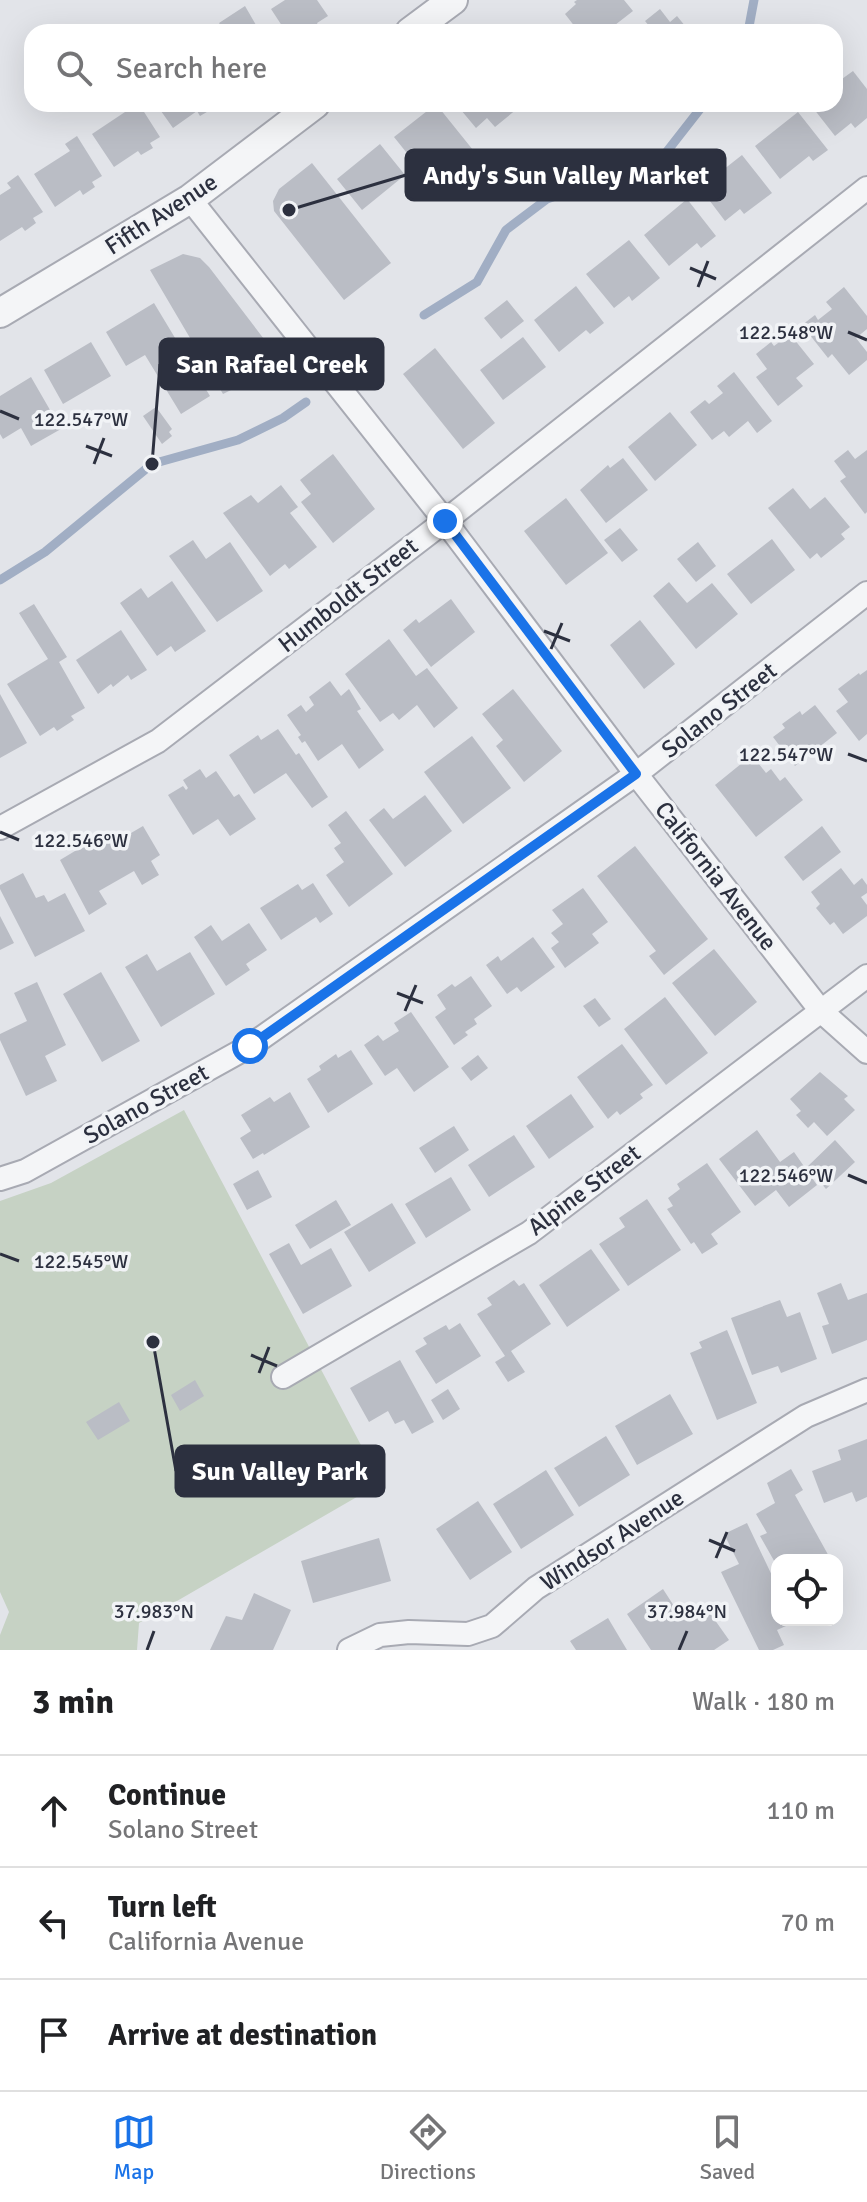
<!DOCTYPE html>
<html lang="en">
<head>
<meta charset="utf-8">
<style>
  :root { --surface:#fff; --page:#f6f6f6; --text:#202124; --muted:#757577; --line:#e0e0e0; --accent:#1a73e8 }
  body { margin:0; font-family:Signika,sans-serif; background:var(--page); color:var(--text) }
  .controls { position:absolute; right:24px; bottom:24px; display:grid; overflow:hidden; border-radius:16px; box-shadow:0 8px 32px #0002 }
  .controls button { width:72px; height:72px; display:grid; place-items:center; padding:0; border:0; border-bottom:2px solid var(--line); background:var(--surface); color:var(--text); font:40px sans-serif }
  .stop { position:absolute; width:24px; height:24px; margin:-18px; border:6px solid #1a73e8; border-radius:50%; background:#fff }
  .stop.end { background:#1a73e8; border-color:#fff; box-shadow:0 2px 8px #0008 }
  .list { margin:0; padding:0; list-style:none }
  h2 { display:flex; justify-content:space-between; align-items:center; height:104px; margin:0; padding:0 32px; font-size:34px }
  h2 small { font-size:26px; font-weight:400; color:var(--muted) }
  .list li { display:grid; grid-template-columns:52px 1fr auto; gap:24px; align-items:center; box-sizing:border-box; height:112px; padding:0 32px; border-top:2px solid var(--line) }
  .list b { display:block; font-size:30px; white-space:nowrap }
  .list p { margin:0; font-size:26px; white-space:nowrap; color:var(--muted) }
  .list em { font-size:26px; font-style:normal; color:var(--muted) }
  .icon { flex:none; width:44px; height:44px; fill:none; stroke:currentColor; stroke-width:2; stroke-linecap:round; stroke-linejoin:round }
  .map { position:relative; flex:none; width:867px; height:1650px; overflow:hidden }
  .search { position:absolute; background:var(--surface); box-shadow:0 8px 32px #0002; left:24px; right:24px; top:24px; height:88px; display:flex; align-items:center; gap:20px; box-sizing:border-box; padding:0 28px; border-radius:24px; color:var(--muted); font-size:30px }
  .sheet { height:440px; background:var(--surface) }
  nav { display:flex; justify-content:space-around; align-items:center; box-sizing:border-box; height:112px; border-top:2px solid var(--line); background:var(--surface); font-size:22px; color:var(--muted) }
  nav a { display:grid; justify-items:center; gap:4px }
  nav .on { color:var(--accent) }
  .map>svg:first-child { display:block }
  .green { fill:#c6d2c4 }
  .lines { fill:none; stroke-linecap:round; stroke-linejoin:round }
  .stream { stroke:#a1aec4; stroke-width:9 }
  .building { fill:#babdc5 }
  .minor-casing { stroke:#a8aab3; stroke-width:26 }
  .tertiary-casing { stroke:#a8aab3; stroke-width:32 }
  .minor { stroke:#f4f5f7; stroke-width:22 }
  .tertiary { stroke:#f4f5f7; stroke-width:28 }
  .route { stroke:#1a73e8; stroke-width:10 }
  .ticks { fill:none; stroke:#2c303f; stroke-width:3 }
  .labels { text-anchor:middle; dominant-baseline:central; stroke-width:7; stroke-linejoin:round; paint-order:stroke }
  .street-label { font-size:24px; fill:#2c303f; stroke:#f1f3f6 }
  .ticks-label { font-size:20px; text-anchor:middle; fill:#2c303f; stroke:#f1f3f6; stroke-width:7; stroke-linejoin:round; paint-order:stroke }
  .leader { fill:none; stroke:#2c303f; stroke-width:3 }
  .callout-dot { fill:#2c303f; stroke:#f1f3f6; stroke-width:3 }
  .callout { fill:#2c303f; stroke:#2c303f; stroke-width:3 }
  .callout-label { font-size:26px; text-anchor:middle; font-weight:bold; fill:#fff }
</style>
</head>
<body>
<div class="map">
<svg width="867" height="1650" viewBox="0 0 867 1650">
  <rect width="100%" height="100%" fill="#e2e4e9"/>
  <path class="green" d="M184,1110L381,1483L139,1623L137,1650H0V1635L9,1612L0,1592V1201L51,1183Z"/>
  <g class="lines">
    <path class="stream" d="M748,32L754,0
      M424,315L477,282L506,230L547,199L598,181L654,168L704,104
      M0,580L45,552L152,464L238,440L283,418L306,402"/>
  </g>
  <path class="building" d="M285,0H317L328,16L317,23L319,27L312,32H286L271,9Z
    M577,0H624L633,11L606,32H579L565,14L576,4L574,2Z
    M245,6L260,32H225L219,23Z
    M660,9L670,22L677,16L690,32H654L645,21Z
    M853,71L867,89V118L855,128L851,123L835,136L810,104H835V84Z
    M119,104H139L160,137L150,143L153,148L141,155L138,151L114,167L92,134L125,112Z
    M156,104H209L212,109L200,116L197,111L173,128Z
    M436,104L473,150L445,172L432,156L418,167L394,137Z
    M456,104H523L495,127L487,118L476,128Z
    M798,112L828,150L813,161L809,156L780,179L755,146Z
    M77,136L102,176L92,182L95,187L83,195L80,190L55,207L34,174L70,151L65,144Z
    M380,144L405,175L362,210L337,179Z
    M742,155L772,193L744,214L740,209L725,221L700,188Z
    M312,163L391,263L344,300L274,211L273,201L279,189Z
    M18,175L43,212L33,218L36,223L25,231L22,227L0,241V195L11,188L7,183Z
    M687,199L716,236L701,248L697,243L669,266L644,235Z
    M629,240L660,278L632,301L629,296L614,308L586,274Z
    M183,254L200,258L209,267L283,364L223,394L150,270Z
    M576,286L604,323L590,334L586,330L559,352L534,320Z
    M844,287L867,316V329L856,338L867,352V360L849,375L832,354L828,358L802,325L815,315L818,320L832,309L826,302Z
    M507,300L524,321L501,339L484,318Z
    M154,303L210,396L181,414L145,355L126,366L106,332Z
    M790,334L814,364L796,378L803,386L778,406L756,377L767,369L756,354L771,342L774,346Z
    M523,337L546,367L503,400L480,370Z
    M91,342L111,376L63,404L44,370Z
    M435,348L495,423L463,449L403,374Z
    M734,372L772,421L757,433L748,421L729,437L724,431L712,440L690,412L705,400L709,404L723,393L717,386Z
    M31,377L61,429L31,446L21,428L3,439L0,434V396Z
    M156,407L172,429L169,432L172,436L162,444L143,416Z
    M670,412L697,445L655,481L628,447Z
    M848,450L855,459L867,450V512L865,514L840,481L846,477L834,461Z
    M333,454L375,509L333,543L301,502L311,494L300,480Z
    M623,458L648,490L606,523L580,490L608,465L610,468Z
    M281,485L298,507L290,513L317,547L289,569L285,564L270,576L223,513L251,495L258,503Z
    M793,488L810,509L825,497L850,527L841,534L845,539L821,558L817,553L810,559L768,508Z
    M566,498L608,553L566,585L524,531Z
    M620,528L638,550L622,562L604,540Z
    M772,539L795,570L751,604L727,574Z
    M193,540L206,559L230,542L263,591L217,622L169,556Z
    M698,542L716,566L696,582L677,559Z
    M172,581L206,631L175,652L171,646L157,656L120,603L141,588L148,598Z
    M669,582L687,603L712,583L738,614L696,649L653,596Z
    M451,599L475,632L431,667L403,630L416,619L419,623Z
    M34,604L67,657L59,662L85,708L71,716L74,720L57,731L54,727L40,736L7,684L48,659L19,613Z
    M640,620L675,664L644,689L610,645Z
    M121,630L147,670L131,680L128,675L113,687L111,684L98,694L76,660Z
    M389,639L416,676L427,668L458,708L434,728L417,705L399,720L393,713L380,722L345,674Z
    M867,670V734L859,741L836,711L848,702L838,689L859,673L860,675Z
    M330,681L341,696L349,689L361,709L357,711L384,750L359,769L342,744L318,761L305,741L302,743L298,737L301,735L287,715L301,705L306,712L314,705L309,697Z
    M513,689L562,751L524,782L496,746L503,740L482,714Z
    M0,694L27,743L0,758Z
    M815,705L837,733L795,766L773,737L785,728L782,724L800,711L802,715Z
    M278,729L296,755L299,753L328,797L312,808L286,773L254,794L229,755L258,735L261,740Z
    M472,736L511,788L463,824L424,772Z
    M752,755L766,773L771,769L780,781L785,777L803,800L756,837L715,785Z
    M200,769L206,778L216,771L234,797L239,794L256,819L230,836L218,819L193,835L168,795L183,786L186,790L188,788L183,780Z
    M425,795L452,831L405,867L369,820L384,808L393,819Z
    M346,811L393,874L349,907L326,875L344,862L334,848L341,843L328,825Z
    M143,826L160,855L151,861L159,875L142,885L134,871L99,891L107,904L89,915L60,860L90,842L93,847L110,836L114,843Z
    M822,826L841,852L803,881L784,857Z
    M635,846L708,939L664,975L649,956L656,951L597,876Z
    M841,868L854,885L862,878L867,885V893L861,897L867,905V916L843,934L834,922L830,925L816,908L820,904L811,892Z
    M23,873L36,898L44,895L48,902L65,893L85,931L35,957L0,889V885Z
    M313,883L333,914L320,923L316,917L281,940L260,908L298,884L302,890Z
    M583,888L608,922L592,934L599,943L565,968L551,948L559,942L551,933L563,924L552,910Z
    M0,916L14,943L0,950Z
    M249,923L267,950L246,964L250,970L226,986L194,937L211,925L222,941Z
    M533,937L555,967L521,992L517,987L507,994L486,965L498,956L501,961Z
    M714,949L757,1002L715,1036L672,983Z
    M190,952L215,994L161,1027L125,967L147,954L157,971Z
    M101,972L140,1041L102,1062L63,994Z
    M471,976L492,1006L474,1019L477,1024L465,1032L468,1035L454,1045L435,1017L446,1009L437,995L452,984L455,987Z
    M37,982L66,1045L45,1056L57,1081L26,1096L0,1040V1034L27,1021L14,993Z
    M665,997L708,1053L666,1085L624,1029Z
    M595,998L611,1019L599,1027L583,1006Z
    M411,1012L449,1067L414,1092L397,1068L385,1076L364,1045L378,1035L383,1041L399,1031L394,1023Z
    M622,1044L653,1085L640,1094L643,1098L620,1115L617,1111L608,1119L577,1077Z
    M351,1050L373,1084L328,1113L307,1079L321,1070L319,1066L336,1054L338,1058Z
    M478,1055L488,1068L471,1081L461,1068Z
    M820,1072L848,1096L844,1099L855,1110L827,1136L814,1122L808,1128L796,1115L801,1111L790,1099Z
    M290,1092L310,1127L264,1155L263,1153L253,1159L240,1138L251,1131L241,1115L270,1097L274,1102Z
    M571,1094L594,1127L549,1159L526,1126Z
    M454,1126L469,1150L435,1173L419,1148Z
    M757,1130L780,1162L794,1152L817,1185L789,1207L776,1190L755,1206L719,1159Z
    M514,1135L535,1167L489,1197L468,1165Z
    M835,1140L855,1162L826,1189L807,1167Z
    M707,1163L741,1212L711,1234L718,1244L702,1254L694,1242L691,1244L667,1209L673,1206L668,1198L680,1189L677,1184Z
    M258,1170L272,1197L247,1210L233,1184Z
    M451,1177L471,1210L426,1238L405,1204Z
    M647,1199L681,1250L628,1286L599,1244L625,1227L619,1218Z
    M336,1200L351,1225L310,1249L295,1225Z
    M392,1203L416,1243L369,1272L344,1232Z
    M289,1243L301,1265L331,1248L352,1286L303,1314L269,1254Z
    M591,1249L620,1290L567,1327L539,1285Z
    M514,1280L519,1286L524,1283L551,1324L511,1351L525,1372L508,1382L495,1362L505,1356L477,1314L492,1305L487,1298Z
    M841,1283L848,1300L867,1293V1340L832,1354L822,1326L829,1324L817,1293Z
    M780,1300L787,1317L800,1312L817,1359L781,1373L778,1366L752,1375L731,1318Z
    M460,1323L481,1356L436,1384L415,1351L427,1344L423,1338L446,1325L449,1330Z
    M727,1330L757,1403L717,1420L690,1353L702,1348L699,1342Z
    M400,1360L434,1422L412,1434L404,1420L395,1424L388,1411L369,1422L350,1388Z
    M195,1380L204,1396L180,1411L171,1395Z
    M448,1389L460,1409L443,1420L431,1400Z
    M670,1394L693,1434L637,1465L615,1426Z
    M119,1402L130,1421L98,1440L86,1422Z
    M606,1436L630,1475L579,1507L554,1468Z
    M867,1439V1497L856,1502L852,1492L824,1503L812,1471L841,1460L838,1450Z
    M791,1469L803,1490L795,1495L831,1560H777V1566L760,1536L767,1533L756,1514L775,1503L767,1483Z
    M546,1470L574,1515L521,1549L493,1504Z
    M478,1501L512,1552L470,1580L436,1529Z
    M747,1523L777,1586V1620H794L795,1622L777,1630L784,1645L773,1650H759L721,1572L739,1564L724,1534Z
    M379,1538L391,1581L313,1603L301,1561Z
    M663,1589L683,1620L705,1606L729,1640L714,1650H651L627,1614Z
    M254,1593L291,1610L273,1650H210L226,1616L242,1620Z
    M608,1618L627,1650H576L570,1641Z"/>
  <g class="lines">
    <defs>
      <path id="minor" d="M190,199L445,521L636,774L821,1011L867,1052
        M0,828L158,741L445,521L867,188
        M0,1179L25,1171L250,1046L636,774L867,593
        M283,1377L529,1233L867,976
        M349,1650L380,1635L409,1632L468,1634L492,1626L536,1588L806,1416L867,1390"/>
      <path id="tertiary" d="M410,32L453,0
        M0,313L190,199L315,104"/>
    </defs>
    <use href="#minor" class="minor-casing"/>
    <use href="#tertiary" class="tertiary-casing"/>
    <use href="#minor" class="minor"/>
    <use href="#tertiary" class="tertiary"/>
  </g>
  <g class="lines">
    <path class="route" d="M250,1046L636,774L445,521"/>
  </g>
  <path class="ticks" d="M690,268L716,279M698,287L708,261M848,332L867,340M0,411L19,419M86,446L112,456M94,464L104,438M544,631L570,641M551,649L562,623M848,754L867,761M0,832L19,840M397,993L423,1003M405,1011L416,985M848,1175L867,1183M0,1254L19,1261M251,1355L277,1366M259,1373L269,1347M709,1540L735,1551M716,1558L727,1532M147,1650L154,1631M679,1650L687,1631"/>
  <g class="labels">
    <g class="street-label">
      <text transform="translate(161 214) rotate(-33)">Fifth Avenue</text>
      <text transform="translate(348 595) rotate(-38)">Humboldt Street</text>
      <text transform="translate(719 710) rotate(-38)">Solano Street</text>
      <text transform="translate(716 876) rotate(52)">California Avenue</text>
      <text transform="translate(146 1104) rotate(-29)">Solano Street</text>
      <text transform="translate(584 1190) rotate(-37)">Alpine Street</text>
      <text transform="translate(612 1540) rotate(-33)">Windsor Avenue</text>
    </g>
  </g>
  <g class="ticks-label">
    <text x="786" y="339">122.548°W</text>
    <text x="81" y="426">122.547°W</text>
    <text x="786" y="761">122.547°W</text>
    <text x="81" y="847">122.546°W</text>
    <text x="786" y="1182">122.546°W</text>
    <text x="81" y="1268">122.545°W</text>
    <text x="154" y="1618">37.983°N</text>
    <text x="687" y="1618">37.984°N</text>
  </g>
  <path class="leader" d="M289 210L406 175M152 464L160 364M153 1342L176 1471"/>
  <g class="callout-dot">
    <circle cx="289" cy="210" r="8"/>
    <circle cx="152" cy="464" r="8"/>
    <circle cx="153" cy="1342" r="8"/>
  </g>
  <g class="callout">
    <rect x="406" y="150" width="319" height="50" rx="8"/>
    <rect x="160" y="339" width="223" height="50" rx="8"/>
    <rect x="176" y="1446" width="208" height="50" rx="8"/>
  </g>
  <g class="callout-label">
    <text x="566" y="184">Andy's Sun Valley Market</text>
    <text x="272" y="373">San Rafael Creek</text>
    <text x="280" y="1480">Sun Valley Park</text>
  </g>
</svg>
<div class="controls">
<button><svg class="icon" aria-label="locate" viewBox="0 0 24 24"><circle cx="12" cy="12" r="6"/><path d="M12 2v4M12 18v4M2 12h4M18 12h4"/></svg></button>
</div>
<div class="stop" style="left:250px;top:1046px"></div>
<div class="stop end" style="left:445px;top:521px"></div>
<div class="search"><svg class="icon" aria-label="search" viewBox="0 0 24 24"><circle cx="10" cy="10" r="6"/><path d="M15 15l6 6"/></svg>Search here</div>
</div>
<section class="sheet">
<h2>3 min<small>Walk · 180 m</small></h2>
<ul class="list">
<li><svg class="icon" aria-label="ahead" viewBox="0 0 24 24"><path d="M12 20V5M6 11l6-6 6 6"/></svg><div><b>Continue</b><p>Solano Street</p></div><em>110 m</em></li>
<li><svg class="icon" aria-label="left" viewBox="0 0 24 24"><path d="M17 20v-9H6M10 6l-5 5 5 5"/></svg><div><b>Turn left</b><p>California Avenue</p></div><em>70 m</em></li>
<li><svg class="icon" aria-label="arrive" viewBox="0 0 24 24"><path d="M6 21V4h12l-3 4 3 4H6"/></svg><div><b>Arrive at destination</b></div></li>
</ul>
</section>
<nav>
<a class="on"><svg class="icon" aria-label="map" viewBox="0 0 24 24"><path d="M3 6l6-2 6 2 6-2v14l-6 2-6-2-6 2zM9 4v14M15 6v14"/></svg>Map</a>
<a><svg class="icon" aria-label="directions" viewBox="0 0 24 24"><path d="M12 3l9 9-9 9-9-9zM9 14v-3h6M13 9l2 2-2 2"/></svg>Directions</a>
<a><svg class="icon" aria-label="saved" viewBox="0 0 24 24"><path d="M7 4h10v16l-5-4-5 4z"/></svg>Saved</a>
</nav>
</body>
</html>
